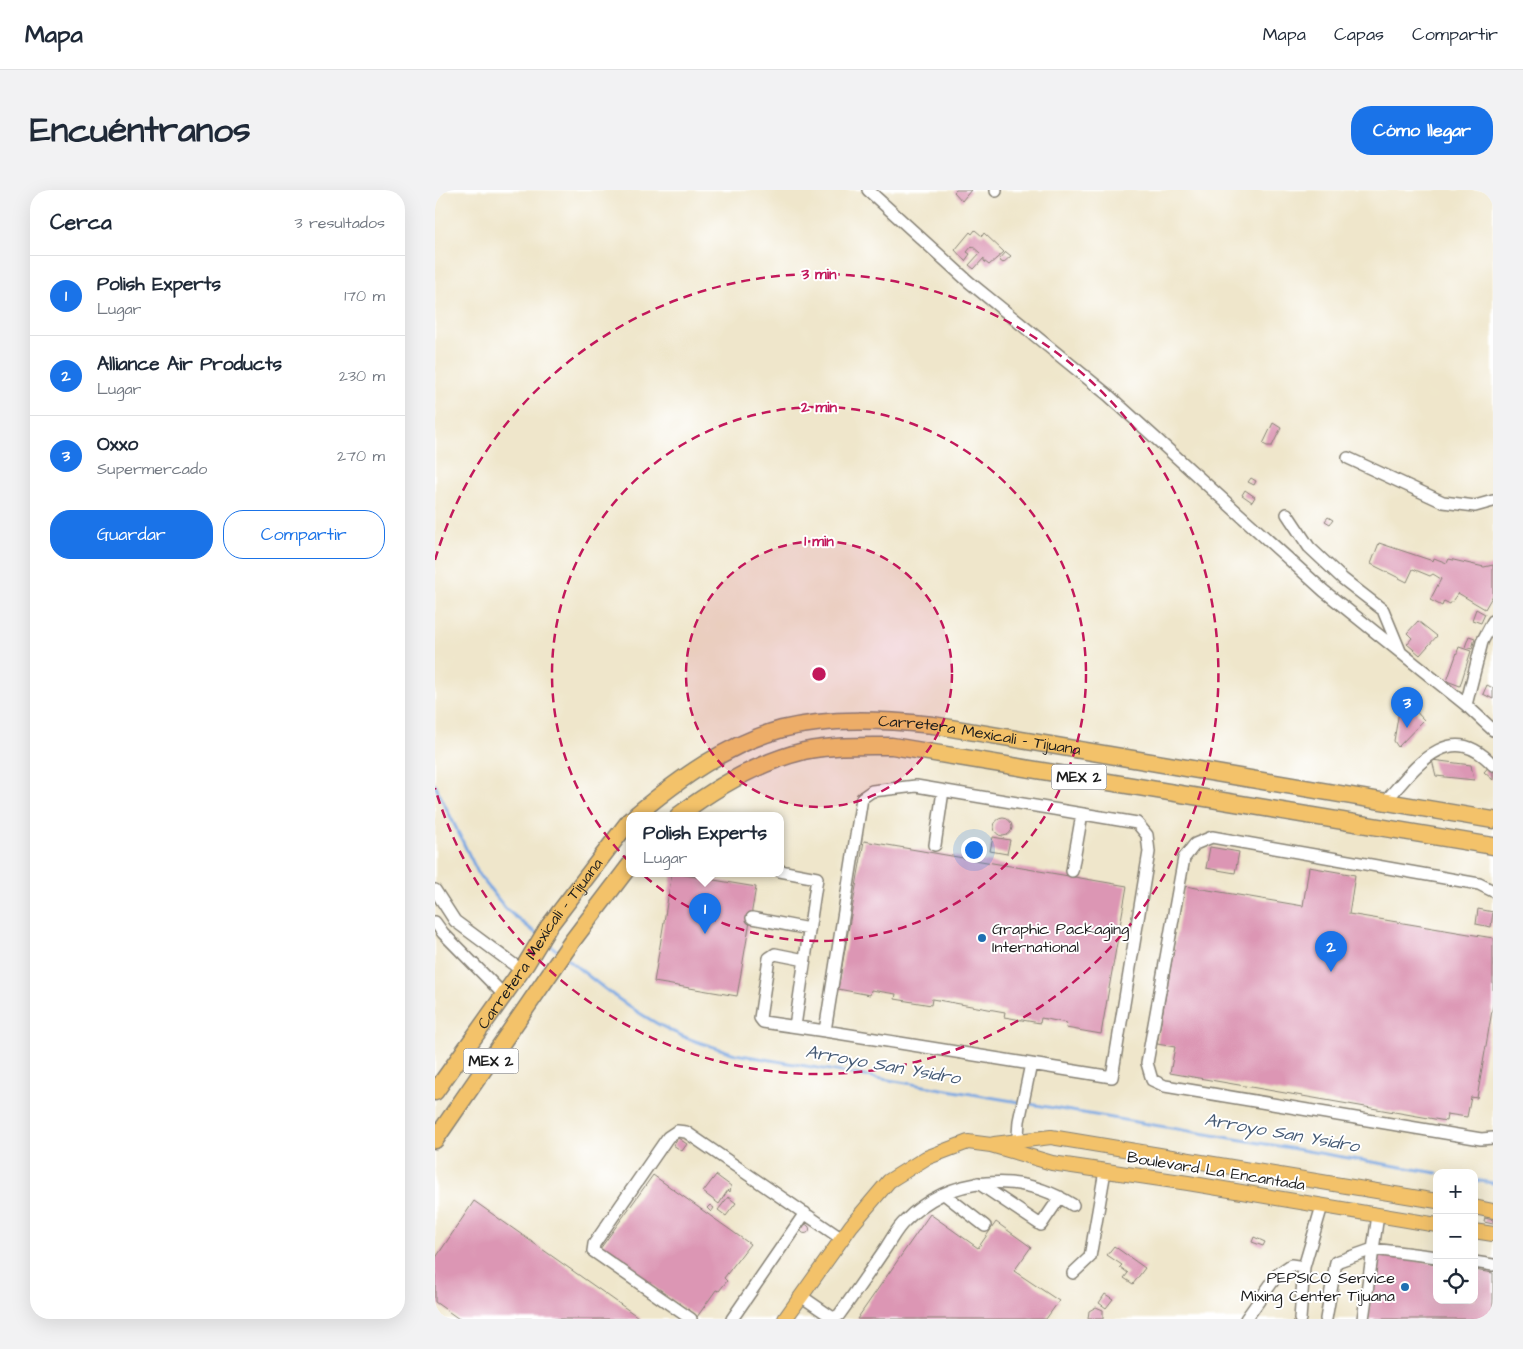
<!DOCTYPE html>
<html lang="es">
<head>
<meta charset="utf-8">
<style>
  :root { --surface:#fff; --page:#f2f2f3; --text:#1f2937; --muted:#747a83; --line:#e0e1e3; --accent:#1a73e8 }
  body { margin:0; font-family:"Architects Daughter",sans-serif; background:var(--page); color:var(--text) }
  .controls { position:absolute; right:15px; bottom:15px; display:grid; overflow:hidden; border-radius:10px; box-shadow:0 5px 20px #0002 }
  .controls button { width:45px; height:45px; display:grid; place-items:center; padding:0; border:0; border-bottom:1px solid var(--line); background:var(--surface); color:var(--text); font:25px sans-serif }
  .you { position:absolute; left:538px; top:659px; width:18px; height:18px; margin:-12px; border:4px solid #fff; border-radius:50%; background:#1a73e8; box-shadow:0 0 0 8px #1a73e833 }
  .badge { display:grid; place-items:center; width:32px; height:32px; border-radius:50%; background:var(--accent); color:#fff; font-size:16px; font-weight:700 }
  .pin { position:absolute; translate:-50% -41px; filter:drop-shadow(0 1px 2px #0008) }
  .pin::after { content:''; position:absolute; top:26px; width:18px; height:15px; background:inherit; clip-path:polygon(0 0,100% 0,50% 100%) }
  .popup { position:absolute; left:191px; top:622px; width:158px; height:65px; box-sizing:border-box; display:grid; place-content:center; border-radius:10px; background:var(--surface); filter:drop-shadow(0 1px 4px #0005); font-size:16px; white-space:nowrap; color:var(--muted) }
  .popup b { font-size:19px; color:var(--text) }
  .popup::after { content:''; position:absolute; left:50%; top:100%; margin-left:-10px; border:10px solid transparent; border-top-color:var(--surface) }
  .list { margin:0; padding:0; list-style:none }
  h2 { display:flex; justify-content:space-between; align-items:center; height:65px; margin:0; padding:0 20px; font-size:21px }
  h2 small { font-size:16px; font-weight:400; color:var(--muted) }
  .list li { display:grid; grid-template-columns:32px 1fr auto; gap:15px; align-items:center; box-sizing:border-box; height:80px; padding:0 20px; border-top:1px solid var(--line) }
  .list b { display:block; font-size:19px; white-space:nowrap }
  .list p { margin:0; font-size:16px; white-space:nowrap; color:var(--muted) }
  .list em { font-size:16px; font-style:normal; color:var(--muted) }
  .actions { display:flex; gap:10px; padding:15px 20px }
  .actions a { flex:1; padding:11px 0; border:1px solid var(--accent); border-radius:20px; text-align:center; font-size:18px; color:var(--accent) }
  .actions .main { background:var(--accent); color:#fff }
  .icon { flex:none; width:28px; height:28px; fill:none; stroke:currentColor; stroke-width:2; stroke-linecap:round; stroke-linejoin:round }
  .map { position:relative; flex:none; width:1058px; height:1129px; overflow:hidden; border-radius:20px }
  header { display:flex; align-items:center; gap:30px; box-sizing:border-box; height:70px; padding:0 25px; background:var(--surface); border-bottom:1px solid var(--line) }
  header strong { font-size:24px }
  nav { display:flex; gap:28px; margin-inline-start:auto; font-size:18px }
  .intro { display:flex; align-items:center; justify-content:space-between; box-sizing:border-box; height:120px; padding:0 30px }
  h1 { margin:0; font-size:35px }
  .button { padding:12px 22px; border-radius:20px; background:var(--accent); color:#fff; font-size:18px; font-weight:700 }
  main { display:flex; gap:30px; padding:0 30px }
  aside { flex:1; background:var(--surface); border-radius:20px; box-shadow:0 5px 20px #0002 }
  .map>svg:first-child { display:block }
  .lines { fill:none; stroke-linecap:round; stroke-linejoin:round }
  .stream { stroke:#78a6e1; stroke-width:3 }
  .building { fill:#dc96b4 }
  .minor-casing { stroke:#868174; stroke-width:14 }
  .major-casing { stroke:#868174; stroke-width:16 }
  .highway-casing { stroke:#868174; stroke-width:19 }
  .minor { stroke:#fff; stroke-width:11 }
  .major { stroke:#f3c26a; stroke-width:14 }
  .highway { stroke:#f3c26a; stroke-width:16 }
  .ring { fill:none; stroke:#c2185b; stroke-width:2.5; stroke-dasharray:9 6 }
  .poi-dot { fill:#1f6fb2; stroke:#fff; stroke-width:2 }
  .labels { text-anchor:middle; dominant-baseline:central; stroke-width:4; stroke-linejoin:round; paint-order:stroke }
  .shield { fill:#fff; stroke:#606060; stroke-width:1 }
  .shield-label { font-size:15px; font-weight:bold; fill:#1c1c1c }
  .street-label { font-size:16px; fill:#1c1c1c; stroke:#fff }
  .poi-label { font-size:16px; fill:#1c1c1c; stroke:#fff; text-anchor:start }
  .water-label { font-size:18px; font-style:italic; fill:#455a75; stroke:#fff }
  .centre { fill:#c2185b; stroke:#fff; stroke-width:2.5 }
  .ring-label { font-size:15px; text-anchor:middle; font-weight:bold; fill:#c2185b; stroke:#fff; stroke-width:4; stroke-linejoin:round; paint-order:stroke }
</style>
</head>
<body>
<header>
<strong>Mapa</strong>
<nav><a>Mapa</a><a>Capas</a><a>Compartir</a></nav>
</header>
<div class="intro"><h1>Encuéntranos</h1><a class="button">Cómo llegar</a></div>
<main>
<aside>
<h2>Cerca<small>3 resultados</small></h2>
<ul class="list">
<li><span class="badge">1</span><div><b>Polish Experts</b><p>Lugar</p></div><em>170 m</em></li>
<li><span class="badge">2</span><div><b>Alliance Air Products</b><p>Lugar</p></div><em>230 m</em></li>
<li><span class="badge">3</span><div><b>Oxxo</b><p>Supermercado</p></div><em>270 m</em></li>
</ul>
<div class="actions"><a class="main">Guardar</a><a>Compartir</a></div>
</aside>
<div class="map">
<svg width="1058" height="1129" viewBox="0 0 1058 1129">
  <rect width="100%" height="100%" fill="#fff"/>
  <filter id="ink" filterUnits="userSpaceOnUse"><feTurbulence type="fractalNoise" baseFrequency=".02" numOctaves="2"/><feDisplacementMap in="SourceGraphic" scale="10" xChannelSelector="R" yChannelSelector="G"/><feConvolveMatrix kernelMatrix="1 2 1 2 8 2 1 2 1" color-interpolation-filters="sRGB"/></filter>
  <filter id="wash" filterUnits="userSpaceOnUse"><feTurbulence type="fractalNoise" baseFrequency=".0096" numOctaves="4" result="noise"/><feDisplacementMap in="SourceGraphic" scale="20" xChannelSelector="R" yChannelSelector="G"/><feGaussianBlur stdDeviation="1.12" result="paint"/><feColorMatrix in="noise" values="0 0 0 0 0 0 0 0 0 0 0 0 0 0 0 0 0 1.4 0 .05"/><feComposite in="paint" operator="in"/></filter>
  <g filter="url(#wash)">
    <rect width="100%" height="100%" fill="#efe6cb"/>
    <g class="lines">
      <path class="stream" d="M0,595L44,685L71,719L103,745
        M111,752L124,762
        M131,768C168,798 207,830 252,848C267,854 284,858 300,864L1002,983
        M1039,990L1058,993"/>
    </g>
    <g id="blocks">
      <path class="building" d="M521,0H536L527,11L519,2Z
        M540,40L547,46L549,43L569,62L554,75L549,71V68L539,79L534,75L545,63L537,56L532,62L535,64L530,71L520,60L535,42L537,44Z
        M571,62L576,66L568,73L564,70Z
        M838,233L846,238L837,256H832L828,254Z
        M816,288L821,291L819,295L813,292Z
        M810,300L820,307L817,312L807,305Z
        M893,327L898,330L895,334L890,331Z
        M944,353L998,371L999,368L1012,373L1014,369L1049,377L1058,375V405L1050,419L1023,403L1015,414L1009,411L1007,416L995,410L1006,389L998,384L995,386L978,379L972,392L936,374Z
        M1041,419L1050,424L1046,433L1037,430Z
        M983,431L1002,446L985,465L972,454L977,448L972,443Z
        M1034,446L1040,448L1037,459L1030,457Z
        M1024,457L1036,461L1025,496L1012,491Z
        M1052,495L1058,498V509L1048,504Z
        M965,515L976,516L989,530L963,557L959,551Z
        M997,570L1036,575L1039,590L1001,586Z
        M1058,572V590L1049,582Z
        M559 637a9 9 0 1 1 18 0a9 9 0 1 1-18 0Z
        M558,647L575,650L572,664L555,661Z
        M429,651L692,696L666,844L631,838L632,833L606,828L605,833L569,827L570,822L497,809L496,815L460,809L461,804L436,800L435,805L403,799Z
        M775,657L804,662L800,683L771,678Z
        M874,677L920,685L914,724L1058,748V815L1042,908L1036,907L1032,927L1012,924L1011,931L735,883L740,857L722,854L750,696L868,716Z
        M237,683L321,697L302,806L219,792Z
        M1043,719L1058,722L1056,737L1041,734Z
        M243,948L252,954L247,961L238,955Z
        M218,985L315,1054L289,1088L292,1091L284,1101L281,1100L262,1127L165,1059Z
        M281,985L296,996L295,1002L293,1000L284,1014L268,1002Z
        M293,1007L301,1013L291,1026L283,1020Z
        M39,1011L206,1129H24L0,1112V1069Z
        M275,1015L279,1018L276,1022L272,1018Z
        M495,1024L543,1058L561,1032L596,1057L579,1081L624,1111L611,1129H422Z
        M1050,1028L1058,1030V1034L1049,1032Z
        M365.5 1039a4.5 4.5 0 1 1 9 0a4.5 4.5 0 1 1-9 0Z
        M819,1047L830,1052L828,1056L817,1052Z
        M679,1056L710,1078L698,1094L689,1088L693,1083L685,1077L687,1075L672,1065Z
        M943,1064L1002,1074V1110H1039V1080L1058,1083V1129H933Z
        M670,1104L678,1109L671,1118L664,1113Z
        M661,1117L668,1120V1129H653L654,1121Z"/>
    </g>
  </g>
  <g filter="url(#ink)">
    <use href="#blocks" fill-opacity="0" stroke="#868174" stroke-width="1"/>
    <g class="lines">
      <defs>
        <path id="minor" d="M433,0L534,92L673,205L889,401L1031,515L1058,540
          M561,0V1
          M913,268L1008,312L1040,316L1058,311
          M852,324L874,357L908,389L948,420L965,461
          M1031,515L1047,452L1058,431
          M950,612C979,579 1014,527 1058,575
          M500,655L508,601
          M345,681L382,688L360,836
          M637,681L647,624
          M0,700L20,731L86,780
          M1058,701L1044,694L777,647L760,654L749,668L712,873L717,890L730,896L1046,949L1058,948
          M317,728L374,739
          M0,732L8,743L68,804
          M370,770L340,764L334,768L325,828L328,832L390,841
          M582,960L584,931L596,874L390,841L427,608L437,601L481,596L702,633L712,645L714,662L677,887L596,874
          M543,993L606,1035L625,1007
          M509,1004L550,1036
          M1039,1072L1058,1075
          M638,1083L655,1067L670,981
          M366,1106L398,1128L404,1125C420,1103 435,1081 450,1059C456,1050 462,1038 470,1031C515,985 585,981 638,1015
          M256,1129L158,1061L159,1054L233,947L242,941L251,942L407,1049
          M297,1129L370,1023
          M811,1129L843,1084L856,1075L869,1077
          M865,1129L869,1077L887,1016
          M891,1129L901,1072L938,1059L1002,1067
          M928,1129L943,1025"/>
        <path id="major" d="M559,954L616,947L1002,1011
          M1039,1017L1058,1021
          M1039,1041L1058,1044
          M350,1129L416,1036L454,991L491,968L533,952L556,955L617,973L753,993L1002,1035"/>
        <g id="highway">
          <path id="s1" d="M201,625C244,589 292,554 347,539C396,527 449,530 498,535L1058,630"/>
          <path d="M244,625C280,598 324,572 369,561C398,555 428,556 457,556L1058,656"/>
          <path id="s2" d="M0,902L91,774L114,736L195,630"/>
          <path d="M0,950L138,750L195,675"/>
        </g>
      </defs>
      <use href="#minor" class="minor-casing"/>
      <use href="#major" class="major-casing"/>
      <use href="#highway" class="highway-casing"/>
      <use href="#minor" class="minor"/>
      <use href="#major" class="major"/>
      <use href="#highway" class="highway"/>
    </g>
  </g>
  <circle cx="384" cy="484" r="133" fill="#c2185b" fill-opacity=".12"/>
  <g class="ring">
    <circle cx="384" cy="484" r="133"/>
    <circle cx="384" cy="484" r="267"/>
    <path d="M0 370A400 400 0 1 1 0 598"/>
  </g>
  <g class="poi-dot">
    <circle cx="547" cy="748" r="5"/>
    <circle cx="970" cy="1097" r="5"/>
  </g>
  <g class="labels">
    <g class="shield">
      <rect x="616.5" y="574.5" width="55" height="25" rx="4"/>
      <rect x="28.5" y="858.5" width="55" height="25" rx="4"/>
    </g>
    <g class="shield-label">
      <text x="644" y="587">MEX 2</text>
      <text x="56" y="871">MEX 2</text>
    </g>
    <g class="street-label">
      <text stroke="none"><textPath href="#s1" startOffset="370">Carretera Mexicali - Tijuana</textPath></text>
      <text stroke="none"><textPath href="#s2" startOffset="182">Carretera Mexicali - Tijuana</textPath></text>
      <text transform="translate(781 981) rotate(9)">Boulevard La Encantada</text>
    </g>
    <g class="poi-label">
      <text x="557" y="739">Graphic Packaging<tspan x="557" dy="18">International</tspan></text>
      <text x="960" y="1088" text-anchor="end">PEPSICO Service<tspan x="960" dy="18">Mixing Center Tijuana</tspan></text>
    </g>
    <g class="water-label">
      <text transform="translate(448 875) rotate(10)">Arroyo San Ysidro</text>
      <text transform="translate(847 943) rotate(10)">Arroyo San Ysidro</text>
    </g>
  </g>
  <circle cx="384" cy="484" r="8" class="centre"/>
  <g class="ring-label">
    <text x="384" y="89">3 min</text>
    <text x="384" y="222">2 min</text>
    <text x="384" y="356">1 min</text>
  </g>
</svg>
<div class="controls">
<button>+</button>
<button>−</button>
<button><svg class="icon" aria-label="locate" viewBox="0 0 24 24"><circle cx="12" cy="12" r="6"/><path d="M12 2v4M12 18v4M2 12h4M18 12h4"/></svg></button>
</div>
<div class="you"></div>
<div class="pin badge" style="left:270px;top:744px">1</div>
<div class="popup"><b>Polish Experts</b>Lugar</div>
<div class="pin badge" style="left:896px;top:782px">2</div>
<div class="pin badge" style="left:972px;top:538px">3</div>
</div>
</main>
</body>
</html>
